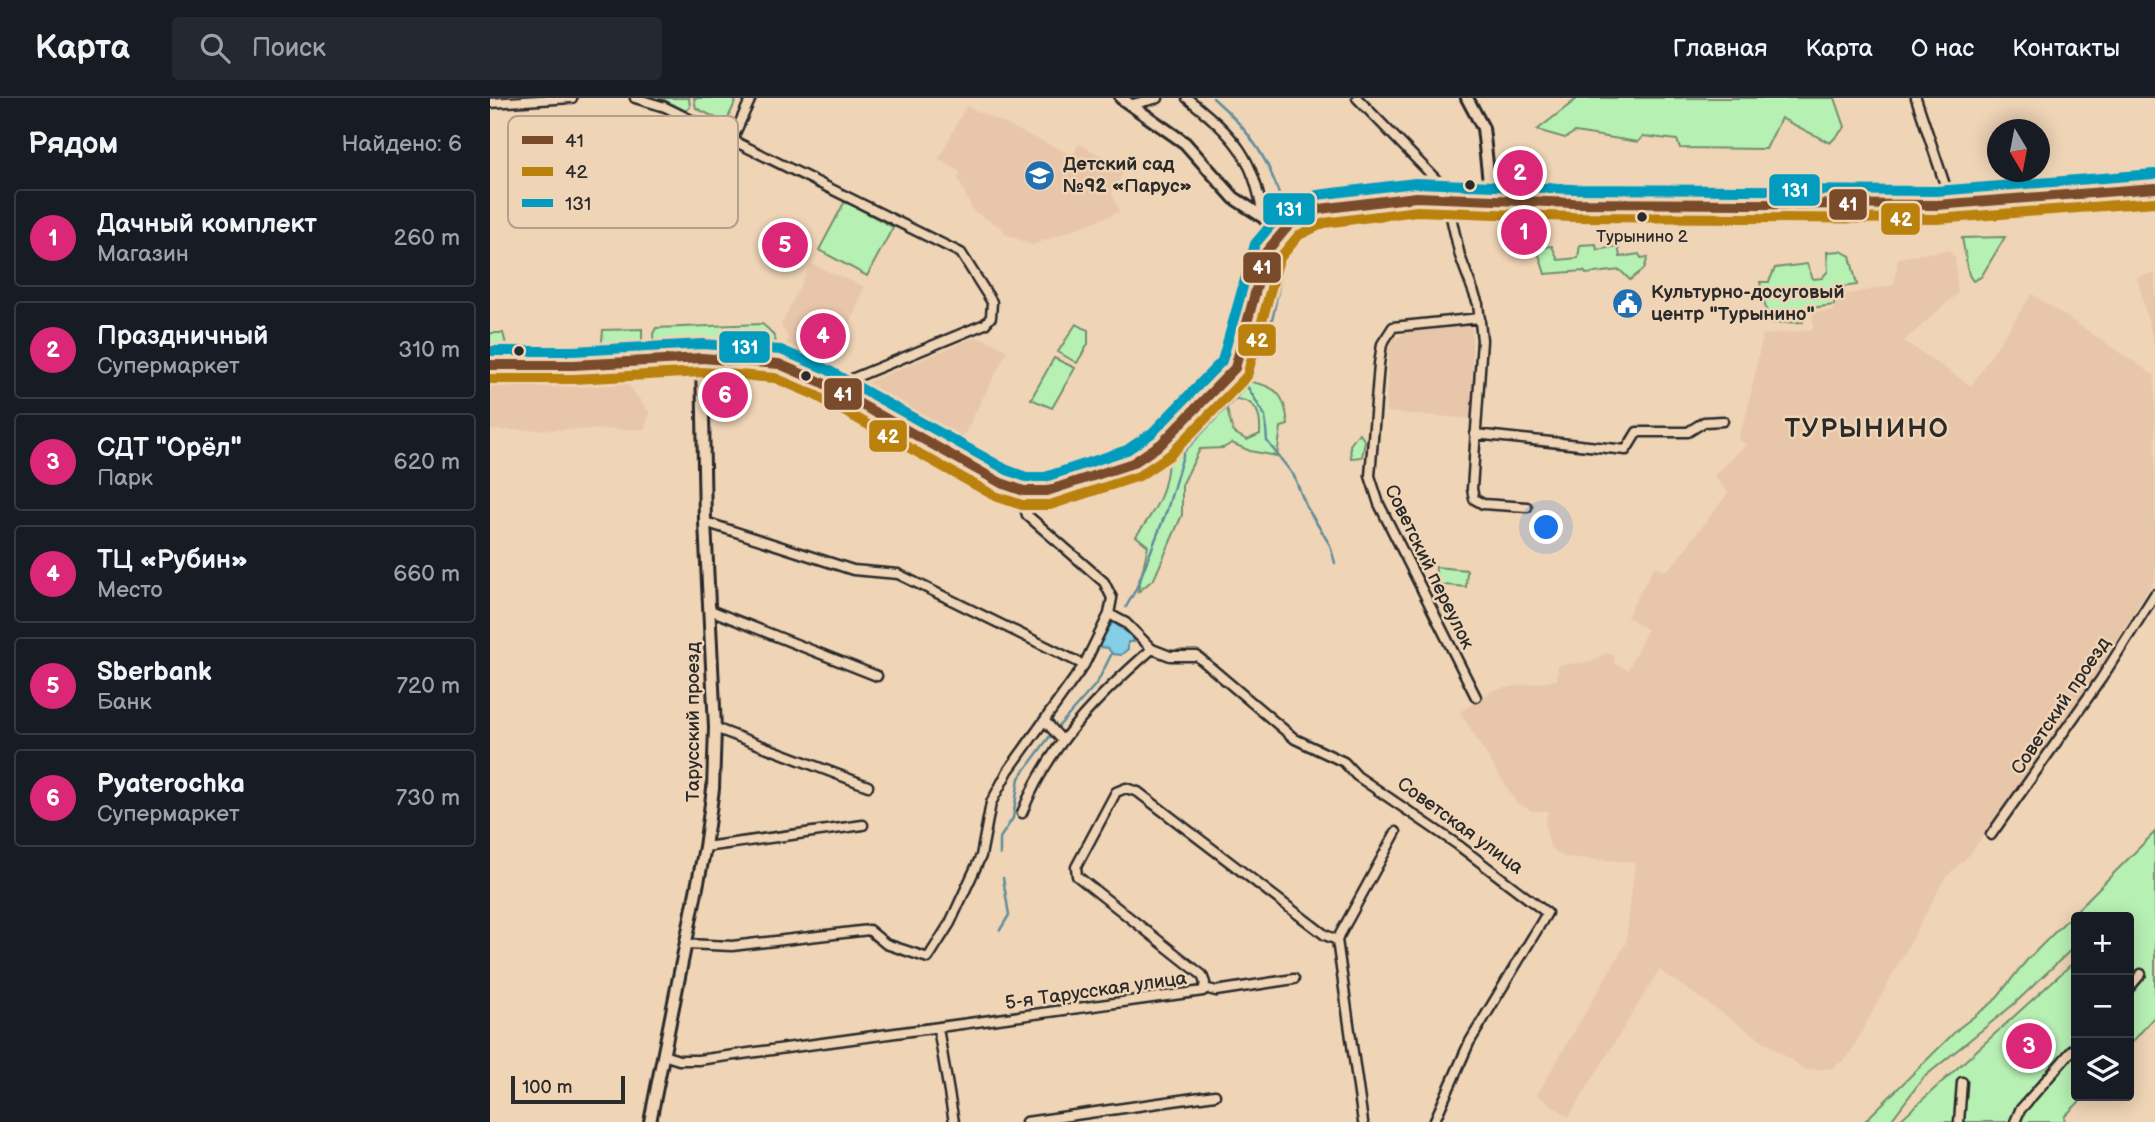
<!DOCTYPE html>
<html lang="ru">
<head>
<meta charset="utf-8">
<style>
  :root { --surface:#171b24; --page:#242831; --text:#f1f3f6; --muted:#9ea1a6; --line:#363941; --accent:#db2777 }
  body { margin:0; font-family:"Balsamiq Sans",sans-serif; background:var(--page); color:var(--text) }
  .controls { position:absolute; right:21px; bottom:21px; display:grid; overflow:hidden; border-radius:7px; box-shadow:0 4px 18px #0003 }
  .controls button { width:63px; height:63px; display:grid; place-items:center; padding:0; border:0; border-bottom:2px solid var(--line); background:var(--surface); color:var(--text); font:35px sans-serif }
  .compass { position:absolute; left:1497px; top:21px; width:63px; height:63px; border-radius:50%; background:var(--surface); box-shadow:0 4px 18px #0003; rotate:170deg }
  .scale { position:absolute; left:21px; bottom:18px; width:114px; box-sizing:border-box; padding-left:7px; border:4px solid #2b2b2b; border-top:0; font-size:19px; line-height:24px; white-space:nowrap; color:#2b2b2b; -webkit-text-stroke:5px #efd4b6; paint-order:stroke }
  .you { position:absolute; left:1057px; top:430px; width:24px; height:24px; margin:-18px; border:5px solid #fff; border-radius:50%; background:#1a73e8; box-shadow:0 0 0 10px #1a73e833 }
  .badge { display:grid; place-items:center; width:46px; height:46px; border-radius:50%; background:var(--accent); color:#fff; font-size:23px; font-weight:700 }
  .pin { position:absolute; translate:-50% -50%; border:4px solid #fff; box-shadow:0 2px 7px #0006 }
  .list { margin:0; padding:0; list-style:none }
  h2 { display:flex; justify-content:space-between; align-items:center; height:91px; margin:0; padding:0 28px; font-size:30px }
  h2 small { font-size:23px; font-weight:400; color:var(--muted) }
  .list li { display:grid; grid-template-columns:46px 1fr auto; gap:21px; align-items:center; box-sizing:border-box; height:98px; margin:0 14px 14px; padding:0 14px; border:2px solid var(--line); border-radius:7px }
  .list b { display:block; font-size:26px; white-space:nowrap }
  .list p { margin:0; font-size:23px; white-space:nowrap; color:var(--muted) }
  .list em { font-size:23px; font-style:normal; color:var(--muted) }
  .icon { flex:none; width:38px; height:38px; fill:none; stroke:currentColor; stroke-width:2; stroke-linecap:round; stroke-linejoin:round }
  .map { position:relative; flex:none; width:1665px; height:1024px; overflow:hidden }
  header { display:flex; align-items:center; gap:42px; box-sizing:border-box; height:98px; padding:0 35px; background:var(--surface); border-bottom:2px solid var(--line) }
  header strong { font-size:33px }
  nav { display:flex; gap:38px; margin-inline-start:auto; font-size:24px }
  .search { width:490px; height:63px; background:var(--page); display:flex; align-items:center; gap:18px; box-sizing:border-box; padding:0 24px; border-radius:7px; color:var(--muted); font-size:26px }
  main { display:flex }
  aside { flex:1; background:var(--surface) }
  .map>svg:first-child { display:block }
  .built { fill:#e8c6aa }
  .green { fill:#b7f0b3; stroke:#718e6f; stroke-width:2; fill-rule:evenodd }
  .water { fill:#85cfe6; stroke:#618d9b; stroke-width:2 }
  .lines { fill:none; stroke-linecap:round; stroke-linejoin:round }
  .stream { stroke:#618d9b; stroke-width:2.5 }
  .street-casing { stroke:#2b2b2b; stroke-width:13 }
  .secondary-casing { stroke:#2b2b2b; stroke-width:16 }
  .primary-casing { stroke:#2b2b2b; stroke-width:18 }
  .street { stroke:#efd4b6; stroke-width:8 }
  .secondary { stroke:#efd4b6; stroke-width:10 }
  .primary { stroke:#fedbac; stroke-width:12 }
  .bus-1-casing { stroke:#efd4b6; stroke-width:16 }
  .bus-2-casing { stroke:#efd4b6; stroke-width:16 }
  .bus-3-casing { stroke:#efd4b6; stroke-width:16 }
  .bus-1 { stroke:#7a4b2a; stroke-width:10 }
  .bus-2 { stroke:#ba810d; stroke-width:10 }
  .bus-3 { stroke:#049cbe; stroke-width:10 }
  .bus-dot { fill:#2b2b2b; stroke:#efd4b6; stroke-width:2.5 }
  .labels { text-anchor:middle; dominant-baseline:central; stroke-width:5; stroke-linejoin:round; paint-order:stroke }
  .bus-label { font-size:17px; fill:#2b2b2b; stroke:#efd4b6 }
  .poi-label { font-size:19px; font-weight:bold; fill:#2b2b2b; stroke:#efd4b6; text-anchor:start }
  .street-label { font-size:19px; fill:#2b2b2b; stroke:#efd4b6 }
  .district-label { font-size:26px; font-weight:bold; letter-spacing:2px; fill:#2b2b2b; stroke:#efd4b6 }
  .key { fill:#efd4b6; stroke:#b4a18c; stroke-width:2 }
  .key-label { font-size:19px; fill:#2b2b2b }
  .line-badge { stroke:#efd4b6; stroke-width:2.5 }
  .badge-label { font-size:19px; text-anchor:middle; font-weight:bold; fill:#fff }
</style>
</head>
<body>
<header>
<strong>Карта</strong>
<div class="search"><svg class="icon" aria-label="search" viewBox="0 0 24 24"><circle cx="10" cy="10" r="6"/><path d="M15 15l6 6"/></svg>Поиск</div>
<nav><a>Главная</a><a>Карта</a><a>О нас</a><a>Контакты</a></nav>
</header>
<main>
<aside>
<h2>Рядом<small>Найдено: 6</small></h2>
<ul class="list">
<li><span class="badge">1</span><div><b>Дачный комплект</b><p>Магазин</p></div><em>260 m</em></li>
<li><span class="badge">2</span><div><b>Праздничный</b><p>Супермаркет</p></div><em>310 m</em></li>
<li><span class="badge">3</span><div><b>СДТ &quot;Орёл&quot;</b><p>Парк</p></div><em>620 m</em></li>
<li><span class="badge">4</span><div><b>ТЦ «Рубин»</b><p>Место</p></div><em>660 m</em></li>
<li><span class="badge">5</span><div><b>Sberbank</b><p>Банк</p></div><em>720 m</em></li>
<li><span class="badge">6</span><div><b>Pyaterochka</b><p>Супермаркет</p></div><em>730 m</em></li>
</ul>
</aside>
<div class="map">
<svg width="1665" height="1024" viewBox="0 0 1665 1024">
  <rect width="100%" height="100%" fill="#efd4b6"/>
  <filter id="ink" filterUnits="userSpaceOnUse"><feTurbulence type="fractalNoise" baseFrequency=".0143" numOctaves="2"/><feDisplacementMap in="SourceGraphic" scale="14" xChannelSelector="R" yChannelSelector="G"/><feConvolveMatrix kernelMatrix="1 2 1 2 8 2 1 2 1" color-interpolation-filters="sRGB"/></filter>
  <g filter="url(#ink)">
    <path class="built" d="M476,8L582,57L589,46L635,71L622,95L629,114L542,147L515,136L512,130L483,113L468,80L470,74L449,61Z
      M1047,61L1049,99L1014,98L1007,92L1002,65Z
      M1025,115H1043V146L1026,145Z
      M1458,152L1465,159L1468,195L1414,243L1481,288L1542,196L1665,278V481L1567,638L1480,756L1455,780L1358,959L1342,970L1316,972L1169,872L1079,1019L1047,997L1136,845L1145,764L1074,759L1060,749L1055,725L1058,713H1042L1026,704L970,614L1003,592L1067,582L1068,567L1102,564L1116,555L1124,558V565L1138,572L1157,532L1137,518L1165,468L1174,473L1183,467L1238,395L1224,378L1256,347L1248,340L1256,318L1273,237L1323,232V214L1343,213L1345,199L1404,187L1408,160Z
      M321,166L374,189L357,234L350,236L336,277L293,261L298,240L291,227Z
      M1665,175V251L1647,179Z
      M982,227V321L896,314L899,243L919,234Z
      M486,239L498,242L517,253L474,337L464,345L373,296V286Z
      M133,274L140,289L159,314L155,331L0,332V275Z"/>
    <path class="green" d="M170,0H199L200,9L196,13Z
      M204,0H247L236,25L206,10Z
      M1088,0H1345L1355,29L1340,45L1291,20L1276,51L1190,50L1187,42L1153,38L1148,44L1085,34L1075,40L1047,32Z
      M355,103L403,129L377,178L329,152Z
      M1515,139L1491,179L1483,183L1479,177L1472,140Z
      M1106,146L1107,152L1128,148L1130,159L1149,156L1151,160L1158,159L1154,171L1140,182L1130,172L1096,176L1094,173L1055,176L1047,150L1062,148L1068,162L1088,160L1090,147Z
      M1351,153L1360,158L1367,187L1345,190L1344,207L1312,211L1313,224L1279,225L1270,184H1279L1285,170L1317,166L1323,181L1332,180L1338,173L1337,154Z
      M272,226C283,234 290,243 284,257L258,253L170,255L164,250L163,236L166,230Z
      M586,226L598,232V246L587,265L568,254Z
      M152,231V255L114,257L111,254L113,232Z
      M0,235H13L18,254L13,261H0Z
      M564,260L585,270L562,310L541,301Z
      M754,283C787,287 795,296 798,327L791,329L787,358L760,353L742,345L733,350L710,351L692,387V417L664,481L648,494L658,448L646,438C670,407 677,391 679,352L740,292ZM745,301C767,302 771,316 770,336L757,342L743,334L736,307Z
      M869,335L875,343L872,359L861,360L860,347Z
      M946,469L977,472L976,489L945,486Z
      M1665,734V918L1639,948V819H1586V847L1524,906L1433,980L1400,1024H1374L1469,930L1503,904L1537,862Z
      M1586,862V998H1595L1575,1018L1574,1024H1408Z"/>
    <path class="water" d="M623,524L640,537L644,544H638V551L631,557L622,556L618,550L607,549Z"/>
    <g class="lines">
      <path class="stream" d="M723,0C760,32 783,66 794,114
        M757,288L775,318L777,343L804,378L816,408L840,447L845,465
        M636,509L646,491L677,412L694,354L757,288L783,218L793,167
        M569,628L607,585L622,555
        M510,757V740L523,720L529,680L560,638
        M510,832L519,817L513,780"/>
      <defs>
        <path id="street" d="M145,0L175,9L471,155L502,204L501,219L495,226L359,282L351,295
          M697,0C744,38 764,58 773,119
          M867,0L963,99L961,119L970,158L988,206L992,242L982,391L984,401L993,406L1037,409
          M1426,0L1461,105
          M0,5L82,0
          M639,7L668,0
          M242,42L261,0
          M985,336L1136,352L1147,334H1198L1214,324L1233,323
          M534,393L532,401L537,417L614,484L622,500L619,516L636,525L662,551L680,558H707L805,641L854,664L867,678L968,747L1057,815L979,945L944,1024
          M215,424L363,472L408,476L594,567
          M220,512L387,578
          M986,599L889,406L880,378L889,266L892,246L903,229L990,220
          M555,623L572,642
          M225,630L378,688
          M532,715C558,648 608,598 662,551
          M1501,737L1611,581L1665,496
          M215,749L373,727
          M196,846L242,848L379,832L396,846L438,860L460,825L491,758L501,705L518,673L594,567L619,516
          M714,890L726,893L804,881
          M1639,890L1651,876
          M448,930L464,1024
          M173,957L189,962H208L713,893L715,885L712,877L587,778L586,769L626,694L636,690L648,694L835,837L847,842
          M536,1024L725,997
          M873,1024L847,842L906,734
          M1469,1024L1472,984
          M1525,1024L1530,1012L1586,948"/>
        <path id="secondary" d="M631,0L695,45L744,100L773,119L789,136
          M977,0L993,30L1001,102
          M160,1024L215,749L223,691L225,630L215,424L212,260"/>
        <path id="primary" d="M0,267H83L212,260L266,262L289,266L331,284L511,385L534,393H557L643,365L671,346L745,270L776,154L800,126L830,111L926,99L1083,105L1447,107L1665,90"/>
      </defs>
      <use href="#street" class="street-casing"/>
      <use href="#secondary" class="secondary-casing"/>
      <use href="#primary" class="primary-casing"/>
      <use href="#street" class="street"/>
      <use href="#secondary" class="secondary"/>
      <use href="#primary" class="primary"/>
      <defs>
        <path id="bus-1" d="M0,267H83L212,260L289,266L331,284L511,385L534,393H557L643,365L671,346L745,270L776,154L800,126L830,111L926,99L1083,105L1447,107L1665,90"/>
        <path id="bus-2" d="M0,281H84L212,274L285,280L325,297L505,398L532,407H560L649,378L680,357L757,278L789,161L809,137L834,125L927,113L1083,119L1447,121L1665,104"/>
        <path id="bus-3" d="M0,253H83L213,246L291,252L338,272L517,372L536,379H555L637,352L662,335L732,263L765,146L791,115L827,97L925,85L1083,91L1446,93L1664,76"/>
      </defs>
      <use href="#bus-1" class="bus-1-casing"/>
      <use href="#bus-2" class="bus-2-casing"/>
      <use href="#bus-3" class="bus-3-casing"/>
      <use href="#bus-1" class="bus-1"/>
      <use href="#bus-2" class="bus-2"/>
      <use href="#bus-3" class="bus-3"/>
    </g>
  </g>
  <defs>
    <symbol id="school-disc" viewBox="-11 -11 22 22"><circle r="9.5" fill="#1f6fb2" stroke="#efd4b6"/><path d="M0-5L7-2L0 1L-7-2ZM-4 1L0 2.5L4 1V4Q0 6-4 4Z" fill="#fff"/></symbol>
    <symbol id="civic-disc" viewBox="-11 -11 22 22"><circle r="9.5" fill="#1f6fb2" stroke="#efd4b6"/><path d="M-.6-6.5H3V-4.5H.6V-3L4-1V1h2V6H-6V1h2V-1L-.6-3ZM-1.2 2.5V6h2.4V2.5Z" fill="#fff"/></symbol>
  </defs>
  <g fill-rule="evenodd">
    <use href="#school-disc" x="532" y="60" width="35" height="35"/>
    <use href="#civic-disc" x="1120" y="188" width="35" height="35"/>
  </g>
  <g class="bus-dot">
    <circle cx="980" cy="87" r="6"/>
    <circle cx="1152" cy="119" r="6"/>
    <circle cx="29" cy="253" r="6"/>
    <circle cx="316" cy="278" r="6"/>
  </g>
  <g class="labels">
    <g class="bus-label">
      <text x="1152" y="139">Турынино 2</text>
    </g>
    <g class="poi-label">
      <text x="573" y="66">Детский сад<tspan x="573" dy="22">№92 «Парус»</tspan></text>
      <text x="1161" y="194">Культурно-досуговый<tspan x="1161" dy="22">центр "Турынино"</tspan></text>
    </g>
    <g class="street-label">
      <text transform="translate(939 469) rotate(64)">Советский переулок</text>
      <text transform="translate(1571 608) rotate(-56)">Советский проезд</text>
      <text transform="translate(203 624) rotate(-90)">Тарусский проезд</text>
      <text transform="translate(970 728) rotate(36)">Советская улица</text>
      <text transform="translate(606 893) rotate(-8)">5-я Тарусская улица</text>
    </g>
    <g class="district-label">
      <text x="1377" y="331">ТУРЫНИНО</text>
    </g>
  </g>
  <rect x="18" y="18" width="230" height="112" rx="10" class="key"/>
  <rect x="32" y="38" width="31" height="8" fill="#7a4b2a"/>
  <rect x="32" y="69" width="31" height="9" fill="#ba810d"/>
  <rect x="32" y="101" width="31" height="8" fill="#049cbe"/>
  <g class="key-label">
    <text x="75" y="49">41</text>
    <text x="75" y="80">42</text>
    <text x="75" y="112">131</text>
  </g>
  <g class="line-badge">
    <rect x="1278" y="75" width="53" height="34" rx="7" fill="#049cbe"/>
    <rect x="1338" y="90" width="40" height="33" rx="7" fill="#7a4b2a"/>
    <rect x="772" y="94" width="54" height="34" rx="7" fill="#049cbe"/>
    <rect x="1390" y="104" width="41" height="34" rx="7" fill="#ba810d"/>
    <rect x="752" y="153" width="40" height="33" rx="7" fill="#7a4b2a"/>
    <rect x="747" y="225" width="40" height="34" rx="7" fill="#ba810d"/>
    <rect x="228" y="232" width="53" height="34" rx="7" fill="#049cbe"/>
    <rect x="333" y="279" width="40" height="34" rx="7" fill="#7a4b2a"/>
    <rect x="378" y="321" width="40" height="34" rx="7" fill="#ba810d"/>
  </g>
  <g class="badge-label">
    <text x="1305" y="99">131</text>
    <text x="1358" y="113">41</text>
    <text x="799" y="118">131</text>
    <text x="1411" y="128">42</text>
    <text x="772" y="176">41</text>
    <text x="767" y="249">42</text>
    <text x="255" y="256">131</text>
    <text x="353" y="303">41</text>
    <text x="398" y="345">42</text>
  </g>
</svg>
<div class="controls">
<button>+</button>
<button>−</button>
<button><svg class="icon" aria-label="layers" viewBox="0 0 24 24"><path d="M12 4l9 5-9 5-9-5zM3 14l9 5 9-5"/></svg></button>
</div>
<svg class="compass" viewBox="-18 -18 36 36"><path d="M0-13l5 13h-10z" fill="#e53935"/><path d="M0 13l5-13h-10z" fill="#9ea1a6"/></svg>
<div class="scale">100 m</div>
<div class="you"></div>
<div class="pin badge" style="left:1034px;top:134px">1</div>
<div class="pin badge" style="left:1030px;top:75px">2</div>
<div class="pin badge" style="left:1539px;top:948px">3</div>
<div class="pin badge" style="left:333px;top:238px">4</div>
<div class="pin badge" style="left:295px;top:147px">5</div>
<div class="pin badge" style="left:235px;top:297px">6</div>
</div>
</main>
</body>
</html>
